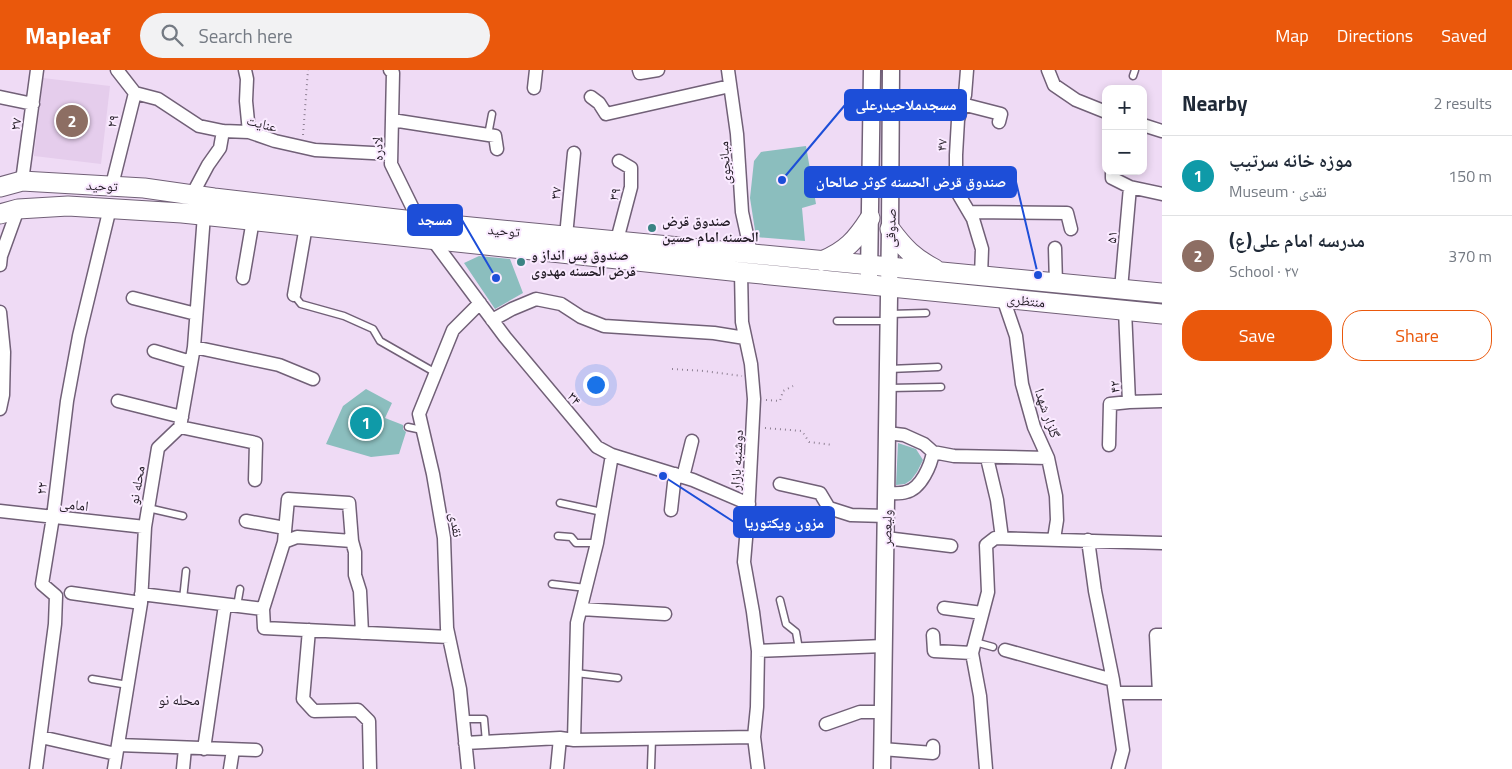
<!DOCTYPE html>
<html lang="en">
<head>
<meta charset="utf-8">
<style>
  :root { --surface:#fff; --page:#f2f2f3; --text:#1f2937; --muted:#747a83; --line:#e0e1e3; --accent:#ea580c }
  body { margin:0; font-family:"Titillium Web","Noto Naskh Arabic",sans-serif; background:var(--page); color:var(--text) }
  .controls { position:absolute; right:15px; top:15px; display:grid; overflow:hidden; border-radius:10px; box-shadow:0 2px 8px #0003 }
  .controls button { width:45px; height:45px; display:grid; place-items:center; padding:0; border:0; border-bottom:1px solid var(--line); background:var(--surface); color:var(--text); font:25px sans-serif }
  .you { position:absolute; left:595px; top:314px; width:18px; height:18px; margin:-12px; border:4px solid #fff; border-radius:50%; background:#1a73e8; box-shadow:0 0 0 8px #1a73e833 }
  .badge { display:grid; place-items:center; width:32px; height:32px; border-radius:50%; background:var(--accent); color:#fff; font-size:16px; font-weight:700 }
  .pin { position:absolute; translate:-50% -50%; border:2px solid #fff; box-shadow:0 1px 5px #0006 }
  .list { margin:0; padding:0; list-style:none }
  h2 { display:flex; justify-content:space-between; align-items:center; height:65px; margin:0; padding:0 20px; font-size:21px }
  h2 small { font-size:16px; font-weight:400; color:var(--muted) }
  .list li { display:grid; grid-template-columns:32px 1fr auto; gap:15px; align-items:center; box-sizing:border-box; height:80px; padding:0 20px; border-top:1px solid var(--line) }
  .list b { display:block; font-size:19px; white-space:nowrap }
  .list p { margin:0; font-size:16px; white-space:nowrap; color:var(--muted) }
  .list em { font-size:16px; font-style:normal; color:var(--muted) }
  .actions { display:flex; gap:10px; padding:15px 20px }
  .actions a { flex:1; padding:11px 0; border:1px solid var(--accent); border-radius:20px; text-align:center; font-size:18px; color:var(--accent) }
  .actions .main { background:var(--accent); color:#fff }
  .icon { flex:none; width:28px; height:28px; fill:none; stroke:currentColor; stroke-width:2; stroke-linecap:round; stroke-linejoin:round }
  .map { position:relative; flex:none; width:1162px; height:699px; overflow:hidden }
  header { display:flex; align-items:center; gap:30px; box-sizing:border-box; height:70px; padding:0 25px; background:var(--accent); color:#fff }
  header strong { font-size:24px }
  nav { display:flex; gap:28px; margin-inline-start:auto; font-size:18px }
  .search { width:350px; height:45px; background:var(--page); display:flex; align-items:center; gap:12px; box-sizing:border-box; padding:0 18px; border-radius:28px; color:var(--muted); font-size:19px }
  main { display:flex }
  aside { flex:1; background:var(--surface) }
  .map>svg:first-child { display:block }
  .built { fill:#e5cdec }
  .building { fill:#8bbebe }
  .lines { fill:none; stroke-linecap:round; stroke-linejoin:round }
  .lane-casing { stroke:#716077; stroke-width:9 }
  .street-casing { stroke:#716077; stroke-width:15 }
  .secondary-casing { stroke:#716077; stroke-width:19 }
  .primary-casing { stroke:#716077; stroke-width:21 }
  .path { stroke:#8f8194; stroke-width:2; stroke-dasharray:1 4; stroke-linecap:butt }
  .lane { stroke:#fff; stroke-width:6 }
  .street { stroke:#fff; stroke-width:12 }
  .secondary { stroke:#fff; stroke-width:16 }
  .primary { stroke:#fff; stroke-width:19 }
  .poi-dot { fill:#3a8384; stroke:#faeaff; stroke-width:2 }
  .labels { text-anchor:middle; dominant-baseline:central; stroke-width:4; stroke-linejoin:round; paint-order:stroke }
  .street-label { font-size:14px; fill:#231c26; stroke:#faeaff }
  .poi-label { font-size:14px; font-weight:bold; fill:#231c26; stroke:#faeaff; text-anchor:start }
  .neighbourhood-label { font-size:15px; fill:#231c26; stroke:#faeaff }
  .leader { fill:none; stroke:#1d4ed8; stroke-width:2 }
  .callout-dot { fill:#1d4ed8; stroke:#faeaff; stroke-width:2 }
  .callout { fill:#1d4ed8; stroke:#1d4ed8; stroke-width:2 }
  .callout-label { font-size:15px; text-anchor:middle; font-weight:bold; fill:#fff }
</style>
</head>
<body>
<header>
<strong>Mapleaf</strong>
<div class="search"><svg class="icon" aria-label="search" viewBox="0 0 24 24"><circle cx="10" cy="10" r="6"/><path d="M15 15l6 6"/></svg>Search here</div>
<nav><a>Map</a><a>Directions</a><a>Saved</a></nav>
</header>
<main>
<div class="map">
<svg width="1162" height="699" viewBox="0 0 1162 699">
  <rect width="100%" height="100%" fill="#efdbf5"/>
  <path class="built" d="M43,8L110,16L101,94L34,86Z"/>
  <path class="building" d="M806,76L816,134L802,138L805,171L756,167L750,128L754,91L761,82Z
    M479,186L510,189L523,223L495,239L464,193Z
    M366,319L392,333L385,348L403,355V359L406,362L399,384L371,387L326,374L343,336Z
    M898,373L916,379L923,390L917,402L911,410L905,414L896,415Z"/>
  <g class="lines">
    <defs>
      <path id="lane" d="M1133,6L1135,0
        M488,65L492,44
        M294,225L301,234L344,246L373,259L380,271L436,303
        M890,244L926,243
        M837,251H888
        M889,299L938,297
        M889,318L941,317
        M408,357L422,360
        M560,433L602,442
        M148,438L183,446
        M558,466L571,467L576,473H597
        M552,514L586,518
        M183,529L186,501
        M780,530L786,554L796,562L799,579
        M237,536L240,519
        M975,572L993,577
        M576,603L618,608
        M92,609L128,615
        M463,649H484L486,672
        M651,698L652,669"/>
      <path id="street" d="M245,0L247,9L246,31L249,62
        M390,0L393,3L391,94L419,151
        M639,0L640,3L658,0
        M728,0L737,64L742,142L751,183
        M967,0L965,25L958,50L956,85V120L973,149L982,179L981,206
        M1048,0L1054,15L1076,30L1106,42
        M534,18L536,0
        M135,23L158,29L199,56L223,61L249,62L275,71L315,80L391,84
        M0,27L33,34
        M591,27L599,33L606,44L730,16
        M962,34L1001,44L999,52
        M392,50L495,66L497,79
        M1143,55L1162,61
        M1112,101V108L1130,117L1162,124
        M22,111L37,0
        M112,115L135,23L117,0
        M192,125L208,95L220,78L223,61
        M969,142L1067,143L1071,159
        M566,166L574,83
        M432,169L505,267L597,377L612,385L693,410L749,434
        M617,170L631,117V98L619,91
        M1055,178L1056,214
        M0,195L1,186L18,139
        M741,202L742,252L751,294L754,329L748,445L744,492L753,542L758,581L757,637L754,667L758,699
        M243,208L253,150
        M1121,219L1130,117
        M294,225L306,156
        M133,228L196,244
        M1003,228L1016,266L1022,314L1034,357L1048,388L1056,426L1057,450L1054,469
        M0,242L4,282L3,325
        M492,250L512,239L536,229L561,234L581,247L604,256L714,263L745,268
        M194,277L279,295L313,309
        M154,281L191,292
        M0,325H3L0,339
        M118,331L182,347
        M1129,332L1162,331
        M180,357L256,373L255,410
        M887,363L904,365L924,374L933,382L954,386L1048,388
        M1109,375L1110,334L1129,332L1125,240
        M612,385L597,473L577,553L574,670L754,667
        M987,388L997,430L1002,468
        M683,407L692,371
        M780,414L820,423L829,438L851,445L886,446
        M886,423C892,423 900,424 906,422C921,419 931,395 933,382
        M671,440L675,404
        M0,441L145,457
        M246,451L285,458
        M886,468L951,476
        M1088,470L1095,521L1113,610L1123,680L1118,699
        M284,472L288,429L349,433L352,471
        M71,523L141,533
        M141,524L263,539L264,558L449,567
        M944,538L982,543
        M263,539L284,472L297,467L352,471L355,482V505L360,521L362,563
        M581,539L665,544
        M309,560L303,629L314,641L358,640L369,651L370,699
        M933,565L934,581L972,583
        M1005,580L1113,610
        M758,581L884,576
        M1115,623H1162
        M1159,623L1156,565H1162
        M826,654L860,642H883
        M41,667L116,684
        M465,673L560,668L574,670
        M118,675L256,680
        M204,679L225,535
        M882,679L933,683V676
        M36,699L55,554L56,526L42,514L53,447L67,331L79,266L110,138
        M114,699L141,533L145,457L158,378L180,357L194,277L204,145
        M183,699L185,678
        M230,699L233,680
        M468,699L460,619L447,558L444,468L433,404L419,344L453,260L480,233
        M557,699L560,668
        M986,699L980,626L972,583L988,522L986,475L995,468L1162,473"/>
      <path id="secondary" d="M869,207L872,0
        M882,699L890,159L891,0"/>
      <path id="primary" d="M0,117L22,111L144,118L214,128L440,154L1162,223
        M0,144L18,139L68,136L182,143L741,202L1162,244
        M890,159C904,178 914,188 935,199
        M822,191C846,181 856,170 870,148"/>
    </defs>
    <use href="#lane" class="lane-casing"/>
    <use href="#street" class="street-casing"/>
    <use href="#secondary" class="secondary-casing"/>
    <use href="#primary" class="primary-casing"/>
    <path class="path" d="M303,65L308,0
      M672,299L704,301L742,306
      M766,330L780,331L783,321L793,316
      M765,358L802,361L809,372L833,375"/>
    <use href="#lane" class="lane"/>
    <use href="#street" class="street"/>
    <use href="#secondary" class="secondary"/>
    <use href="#primary" class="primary"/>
  </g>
  <g class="poi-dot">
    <circle cx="652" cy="158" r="5"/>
    <circle cx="521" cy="192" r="5"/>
  </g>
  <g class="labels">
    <g class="street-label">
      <text transform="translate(112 51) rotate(-76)">۲۹</text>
      <text transform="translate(262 53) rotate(14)">عنایت</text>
      <text transform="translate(15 54) rotate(-82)">۲۷</text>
      <text transform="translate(941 75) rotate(-87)">۴۷</text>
      <text transform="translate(377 79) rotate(-91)">لادره</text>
      <text transform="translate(724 93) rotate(-94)">میانجوی</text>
      <text transform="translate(102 115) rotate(3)">توحید</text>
      <text transform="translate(555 123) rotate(-84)">۳۷</text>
      <text transform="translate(614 124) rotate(-76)">۳۹</text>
      <text transform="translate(890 158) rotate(-89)">صدوقی</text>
      <text transform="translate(504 160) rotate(5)">توحید</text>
      <text transform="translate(1111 167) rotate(-85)">۵۱</text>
      <text transform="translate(1026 230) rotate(6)">منتظری</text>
      <text transform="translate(1114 317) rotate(-92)">۴۲</text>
      <text transform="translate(575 328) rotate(50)">۳۴</text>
      <text transform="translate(1048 343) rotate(71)">گلزار شهدا</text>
      <text transform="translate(736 390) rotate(-87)">دوشنبه بازار</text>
      <text transform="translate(136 415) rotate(-80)">محله نو</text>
      <text transform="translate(41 418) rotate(-83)">۲۲</text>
      <text transform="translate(74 434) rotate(6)">امامی</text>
      <text transform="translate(457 455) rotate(82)">نقدی</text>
      <text transform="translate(886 458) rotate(-89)">ولیعصر</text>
    </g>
    <g class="poi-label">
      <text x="662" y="150">صندوق قرض<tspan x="662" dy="16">الحسنه امام حسین</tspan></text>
      <text x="531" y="184">صندوق پس انداز و<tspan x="531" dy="16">قرض الحسنه مهدوی</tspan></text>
    </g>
    <g class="neighbourhood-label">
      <text x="179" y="629">محله نو</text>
    </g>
  </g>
  <path class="leader" d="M782 110L845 35M1038 205L1016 112M496 208L462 150M663 406L734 452"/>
  <g class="callout-dot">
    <circle cx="782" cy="110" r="5"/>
    <circle cx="1038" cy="205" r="5"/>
    <circle cx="496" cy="208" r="5"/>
    <circle cx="663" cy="406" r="5"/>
  </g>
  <g class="callout">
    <rect x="845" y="20" width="121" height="30" rx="5"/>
    <rect x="805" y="97" width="211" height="30" rx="5"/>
    <rect x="408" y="135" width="54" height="30" rx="5"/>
    <rect x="734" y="437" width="100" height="30" rx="5"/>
  </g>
  <g class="callout-label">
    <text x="906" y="40">مسجدملاحیدرعلی</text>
    <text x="911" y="117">صندوق قرض الحسنه کوثر صالحان</text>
    <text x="435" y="155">مسجد</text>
    <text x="784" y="458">مزون ویکتوریا</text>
  </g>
</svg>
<div class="controls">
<button>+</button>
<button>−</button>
</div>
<div class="you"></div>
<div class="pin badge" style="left:366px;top:353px;background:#0f9aa8">1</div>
<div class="pin badge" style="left:72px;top:51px;background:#8d6e63">2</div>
</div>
<aside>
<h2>Nearby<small>2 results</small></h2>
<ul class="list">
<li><span class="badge" style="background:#0f9aa8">1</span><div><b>موزه خانه سرتیپ</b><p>Museum · نقدی</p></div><em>150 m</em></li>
<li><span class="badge" style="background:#8d6e63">2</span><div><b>مدرسه امام علی(ع)</b><p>School · ۲۷</p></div><em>370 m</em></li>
</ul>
<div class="actions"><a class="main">Save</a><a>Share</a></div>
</aside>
</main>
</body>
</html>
